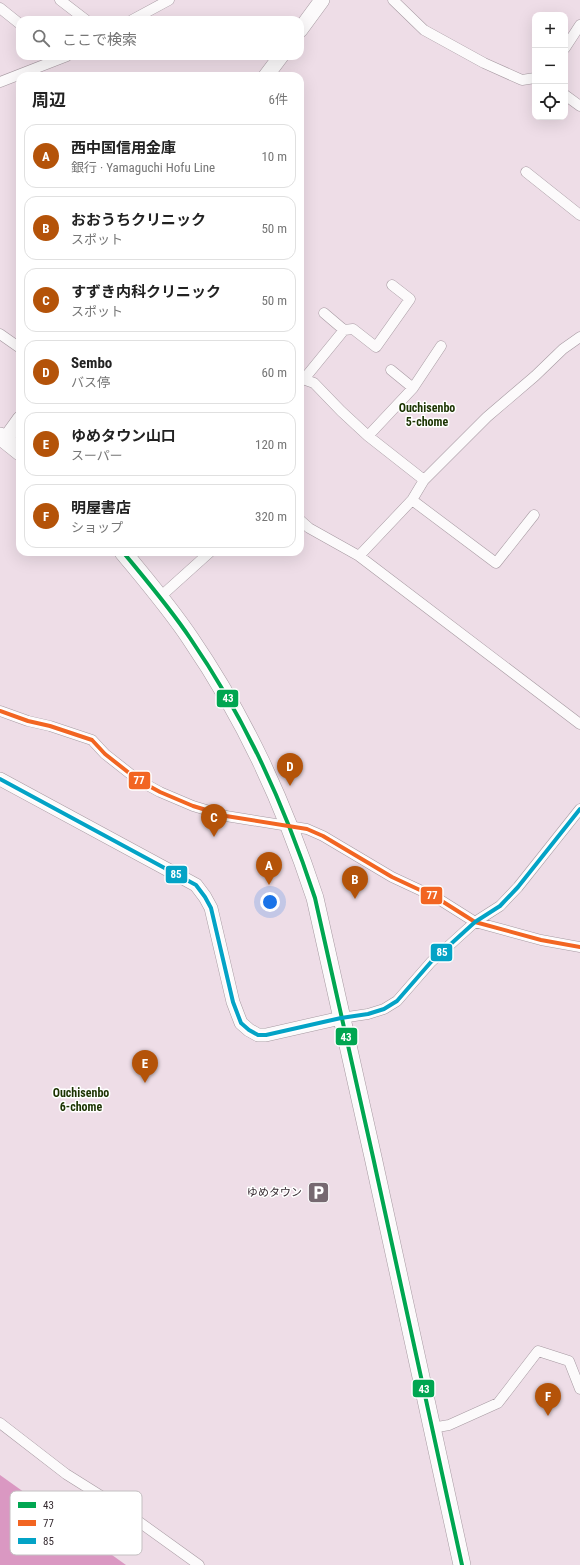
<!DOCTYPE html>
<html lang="ja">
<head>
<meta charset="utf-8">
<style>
  :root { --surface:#fff; --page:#f2f2f2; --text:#222; --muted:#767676; --line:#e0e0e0; --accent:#b45309 }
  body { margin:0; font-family:"Roboto Condensed","Noto Sans JP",sans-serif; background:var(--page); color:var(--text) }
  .controls { position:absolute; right:12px; top:12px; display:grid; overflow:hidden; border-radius:8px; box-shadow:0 4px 16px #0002 }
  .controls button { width:36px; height:36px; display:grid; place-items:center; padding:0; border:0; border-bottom:1px solid var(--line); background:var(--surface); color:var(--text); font:20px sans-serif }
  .you { position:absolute; left:270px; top:902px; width:14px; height:14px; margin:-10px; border:3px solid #fff; border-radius:50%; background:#1a73e8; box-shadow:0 0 0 6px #1a73e833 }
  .badge { display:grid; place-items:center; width:26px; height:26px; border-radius:50%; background:var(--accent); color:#fff; font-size:13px; font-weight:700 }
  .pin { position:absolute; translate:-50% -33px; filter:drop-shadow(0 1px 2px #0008) }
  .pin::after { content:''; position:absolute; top:21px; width:14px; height:12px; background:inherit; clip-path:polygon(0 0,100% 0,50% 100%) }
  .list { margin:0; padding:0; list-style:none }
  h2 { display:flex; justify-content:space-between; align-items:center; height:52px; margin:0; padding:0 16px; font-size:17px }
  h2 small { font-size:13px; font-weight:400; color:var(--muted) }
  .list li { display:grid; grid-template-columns:26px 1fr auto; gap:12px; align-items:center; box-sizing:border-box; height:64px; margin:0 8px 8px; padding:0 8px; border:1px solid var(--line); border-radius:12px }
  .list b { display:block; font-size:15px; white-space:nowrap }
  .list p { margin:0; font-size:13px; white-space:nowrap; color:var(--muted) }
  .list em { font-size:13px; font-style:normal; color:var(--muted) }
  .icon { flex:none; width:22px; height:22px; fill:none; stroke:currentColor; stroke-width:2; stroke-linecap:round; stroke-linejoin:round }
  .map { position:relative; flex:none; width:580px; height:1565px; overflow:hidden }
  .search { position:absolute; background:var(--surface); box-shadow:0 4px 16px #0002; left:16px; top:16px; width:288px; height:44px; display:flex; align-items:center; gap:10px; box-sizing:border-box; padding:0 14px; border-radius:12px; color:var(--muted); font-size:15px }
  .panel { position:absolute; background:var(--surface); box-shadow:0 4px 16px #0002; left:16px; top:72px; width:288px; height:484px; border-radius:12px }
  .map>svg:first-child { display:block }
  .water { fill:#da98c2 }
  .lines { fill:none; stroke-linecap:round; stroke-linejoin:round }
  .minor-casing { stroke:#a699a1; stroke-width:11 }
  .tertiary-casing { stroke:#a699a1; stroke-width:14 }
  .secondary-casing { stroke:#a699a1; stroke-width:16 }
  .primary-casing { stroke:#a699a1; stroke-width:18 }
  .minor { stroke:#fcfafb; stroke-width:10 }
  .tertiary { stroke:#fcfafb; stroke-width:13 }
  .secondary { stroke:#fcfafb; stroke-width:15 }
  .primary { stroke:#fcfafb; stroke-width:17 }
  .bus-1-casing { stroke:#fff; stroke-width:7 }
  .bus-2-casing { stroke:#fff; stroke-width:7 }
  .bus-3-casing { stroke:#fff; stroke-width:7 }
  .bus-1 { stroke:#00a651; stroke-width:4 }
  .bus-2 { stroke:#f26522; stroke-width:4 }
  .bus-3 { stroke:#03a3c6; stroke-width:4 }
  .labels { text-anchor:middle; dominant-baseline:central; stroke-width:3; stroke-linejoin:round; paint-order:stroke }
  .poi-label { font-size:11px; fill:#362b31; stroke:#fff; text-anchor:end }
  .neighbourhood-label { font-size:12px; font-weight:bold; fill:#1b3301; stroke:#fff }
  .key { fill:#fff; stroke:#c3bfc1; stroke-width:1 }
  .key-label { font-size:11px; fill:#362b31 }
  .line-badge { stroke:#fff; stroke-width:1.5 }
  .badge-label { font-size:11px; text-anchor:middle; font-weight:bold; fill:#fff }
</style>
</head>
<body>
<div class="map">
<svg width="580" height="1565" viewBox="0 0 580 1565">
  <rect width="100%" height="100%" fill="#eedde7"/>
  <path class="water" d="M0,1475L126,1565H0Z"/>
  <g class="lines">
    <defs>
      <path id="minor" d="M60,0L86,20
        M393,0L424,30L484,63L522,80L535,78
        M0,8L20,24
        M132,20L169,0
        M565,48L580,25
        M0,82L67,56
        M565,95L580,106
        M526,172L580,215
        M324,313L344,330
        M0,334L20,348
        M391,370L413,388
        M300,378L314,383L341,411L368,436L424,480
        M304,379L344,330L353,329L376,347L410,299L392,285
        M368,436L413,388L441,346
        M412,500L496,563L534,515
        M300,520L309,528L359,556L580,724
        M359,556L412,500L424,480L487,417L535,376L563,349L580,337
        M160,597L210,552
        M0,711L28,721L50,726L92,740L105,754L138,780L160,792L193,806L226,816L307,829L323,836L392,877L437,898L475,922L541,940L580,947
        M341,1018L368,1014L384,1009L397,1001L431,962L475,922L500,906L518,887L580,809
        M0,1423L66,1474L117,1506L199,1565
        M432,1428L449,1425L498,1403L538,1351L569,1361L580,1389"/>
      <path id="tertiary" d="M0,779L196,885L205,897L211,908L233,1002L241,1023L249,1030L258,1035H266L341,1018"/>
      <path id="secondary" d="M300,30L322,0
        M266,76L281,56
        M5,440L20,419"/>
      <path id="primary" d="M0,436L20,452
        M123,552C146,580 170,608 190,638C246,720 284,804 315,898L373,1157L462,1565"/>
    </defs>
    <use href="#minor" class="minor-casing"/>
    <use href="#tertiary" class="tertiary-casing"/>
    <use href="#secondary" class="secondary-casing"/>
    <use href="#primary" class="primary-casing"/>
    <use href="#minor" class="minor"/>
    <use href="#tertiary" class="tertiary"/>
    <use href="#secondary" class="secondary"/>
    <use href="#primary" class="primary"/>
    <defs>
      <path id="bus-1" d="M123,552C146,580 170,608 190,638C246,720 284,804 315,898L373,1157L462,1565"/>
      <path id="bus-2" d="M0,711L28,721L50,726L92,740L105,754L138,780L160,792L193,806L226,816L307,829L323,836L392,877L437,898L475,922L541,940L580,947"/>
      <path id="bus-3" d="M0,779L196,885L205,897L211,908L233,1002L241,1023L249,1030L258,1035H266L341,1018L368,1014L384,1009L397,1001L431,962L475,922L500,906L518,887L580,809"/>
    </defs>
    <use href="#bus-1" class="bus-1-casing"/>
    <use href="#bus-2" class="bus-2-casing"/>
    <use href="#bus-3" class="bus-3-casing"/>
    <use href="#bus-1" class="bus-1"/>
    <use href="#bus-2" class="bus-2"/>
    <use href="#bus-3" class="bus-3"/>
  </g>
  <defs>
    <symbol id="parking-square" viewBox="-11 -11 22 22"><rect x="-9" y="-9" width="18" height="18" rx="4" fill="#766971" stroke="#fff"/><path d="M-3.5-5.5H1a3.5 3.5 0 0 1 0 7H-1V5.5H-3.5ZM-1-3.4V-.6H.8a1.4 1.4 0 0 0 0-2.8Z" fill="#fff"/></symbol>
  </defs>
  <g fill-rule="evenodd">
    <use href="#parking-square" x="306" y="1180" width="25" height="25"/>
  </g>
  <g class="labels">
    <g class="poi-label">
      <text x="302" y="1192">ゆめタウン</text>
    </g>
    <g class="neighbourhood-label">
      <text x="427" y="408">Ouchisenbo<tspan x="427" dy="14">5-chome</tspan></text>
      <text x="81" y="1093">Ouchisenbo<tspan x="81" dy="14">6-chome</tspan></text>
    </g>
  </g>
  <rect x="10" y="1491" width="132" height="64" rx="6" class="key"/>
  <rect x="18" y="1502" width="18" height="6" fill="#00a651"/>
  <rect x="18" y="1520" width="18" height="6" fill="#f26522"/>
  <rect x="18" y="1538" width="18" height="6" fill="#03a3c6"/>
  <g class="key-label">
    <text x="43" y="1509">43</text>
    <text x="43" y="1527">77</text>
    <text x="43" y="1545">85</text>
  </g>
  <g class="line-badge">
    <rect x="216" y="689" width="23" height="19" rx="4" fill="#00a651"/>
    <rect x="128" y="771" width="23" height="19" rx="4" fill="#f26522"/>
    <rect x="165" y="865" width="23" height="19" rx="4" fill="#03a3c6"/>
    <rect x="420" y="886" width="23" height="19" rx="4" fill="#f26522"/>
    <rect x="430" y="943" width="23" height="19" rx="4" fill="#03a3c6"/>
    <rect x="335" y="1027" width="23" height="19" rx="4" fill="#00a651"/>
    <rect x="412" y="1379" width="23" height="19" rx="4" fill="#00a651"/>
  </g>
  <g class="badge-label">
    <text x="228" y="702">43</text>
    <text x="139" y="784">77</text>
    <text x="176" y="878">85</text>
    <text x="432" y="899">77</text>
    <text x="442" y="956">85</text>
    <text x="346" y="1041">43</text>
    <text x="424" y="1393">43</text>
  </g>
</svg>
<div class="controls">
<button>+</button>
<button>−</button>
<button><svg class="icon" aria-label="locate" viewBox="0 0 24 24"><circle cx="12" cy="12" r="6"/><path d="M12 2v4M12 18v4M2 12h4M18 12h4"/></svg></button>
</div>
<div class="you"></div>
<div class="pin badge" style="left:269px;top:885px">A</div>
<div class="pin badge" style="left:355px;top:899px">B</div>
<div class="pin badge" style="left:214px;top:837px">C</div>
<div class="pin badge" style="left:290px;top:786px">D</div>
<div class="pin badge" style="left:145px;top:1083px">E</div>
<div class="pin badge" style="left:548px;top:1416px">F</div>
<div class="search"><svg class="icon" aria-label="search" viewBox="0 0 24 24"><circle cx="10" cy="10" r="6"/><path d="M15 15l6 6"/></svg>ここで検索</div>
<section class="panel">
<h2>周辺<small>6件</small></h2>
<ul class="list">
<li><span class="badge">A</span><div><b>西中国信用金庫</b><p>銀行 · Yamaguchi Hofu Line</p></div><em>10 m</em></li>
<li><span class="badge">B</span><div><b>おおうちクリニック</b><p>スポット</p></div><em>50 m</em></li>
<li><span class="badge">C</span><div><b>すずき内科クリニック</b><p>スポット</p></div><em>50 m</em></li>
<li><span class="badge">D</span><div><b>Sembo</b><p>バス停</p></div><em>60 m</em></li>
<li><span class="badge">E</span><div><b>ゆめタウン山口</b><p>スーパー</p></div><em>120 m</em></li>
<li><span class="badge">F</span><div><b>明屋書店</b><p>ショップ</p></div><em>320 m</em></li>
</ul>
</section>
</div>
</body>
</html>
